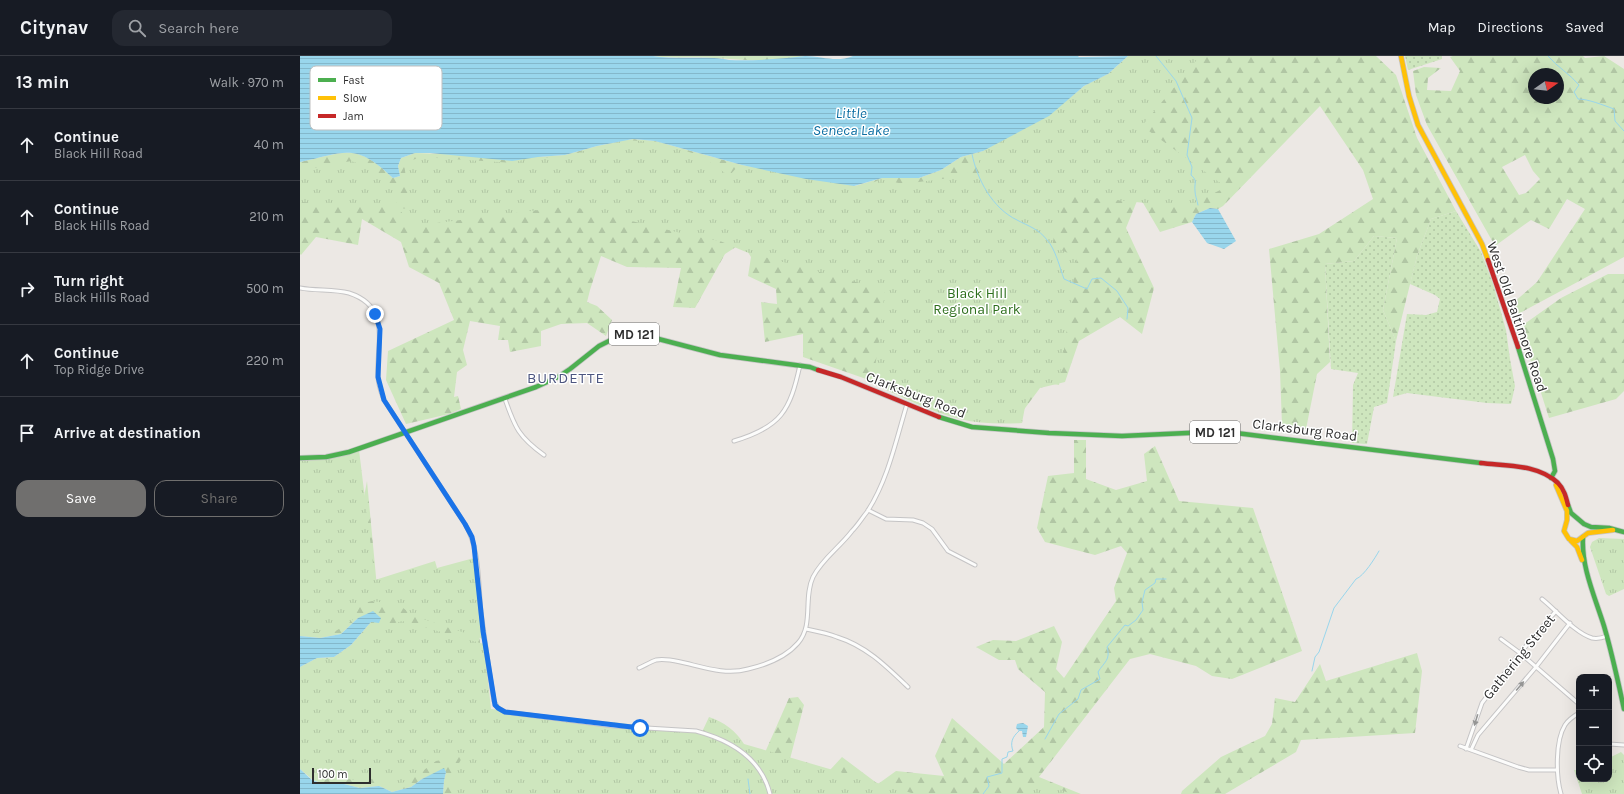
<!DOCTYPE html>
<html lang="en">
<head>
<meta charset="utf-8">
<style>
  :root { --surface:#171b24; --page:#242831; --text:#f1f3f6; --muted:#9ea1a6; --line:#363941; --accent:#706f6e }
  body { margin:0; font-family:Karla,sans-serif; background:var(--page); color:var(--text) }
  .controls { position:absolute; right:12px; bottom:12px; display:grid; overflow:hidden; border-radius:8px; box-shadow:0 4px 16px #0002 }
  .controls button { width:36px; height:36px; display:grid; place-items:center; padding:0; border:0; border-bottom:1px solid var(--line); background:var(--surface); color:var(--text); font:20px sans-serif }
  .compass { position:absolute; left:1228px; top:12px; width:36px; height:36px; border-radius:50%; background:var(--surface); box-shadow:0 4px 16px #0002; rotate:76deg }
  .scale { position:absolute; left:12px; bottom:10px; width:59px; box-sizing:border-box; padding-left:4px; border:2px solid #2e2e2e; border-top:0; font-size:11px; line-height:14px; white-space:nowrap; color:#2e2e2e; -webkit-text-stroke:3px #fff; paint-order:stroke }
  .stop { position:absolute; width:12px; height:12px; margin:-9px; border:3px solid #1a73e8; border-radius:50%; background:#fff }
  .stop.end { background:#1a73e8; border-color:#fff; box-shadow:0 1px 4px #0008 }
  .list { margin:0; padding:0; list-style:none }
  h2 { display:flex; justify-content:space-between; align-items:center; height:52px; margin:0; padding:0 16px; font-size:17px }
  h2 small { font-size:13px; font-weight:400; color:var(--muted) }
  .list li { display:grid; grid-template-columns:26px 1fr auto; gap:12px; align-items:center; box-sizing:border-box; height:72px; padding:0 16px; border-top:1px solid var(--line) }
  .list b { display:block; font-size:15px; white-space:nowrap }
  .list p { margin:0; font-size:13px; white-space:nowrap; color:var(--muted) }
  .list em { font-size:13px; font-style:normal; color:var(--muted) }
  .actions { display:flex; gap:8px; padding:12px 16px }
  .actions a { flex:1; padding:9px 0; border:1px solid var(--accent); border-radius:12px; text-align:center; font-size:14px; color:var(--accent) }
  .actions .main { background:var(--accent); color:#fff }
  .icon { flex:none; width:22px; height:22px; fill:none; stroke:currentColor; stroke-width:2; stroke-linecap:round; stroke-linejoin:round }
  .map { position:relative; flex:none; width:1324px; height:738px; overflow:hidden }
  header { display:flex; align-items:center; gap:24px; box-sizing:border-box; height:56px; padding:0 20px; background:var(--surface); border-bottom:1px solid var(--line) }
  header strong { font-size:19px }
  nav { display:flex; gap:22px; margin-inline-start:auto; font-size:14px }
  .search { width:280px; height:36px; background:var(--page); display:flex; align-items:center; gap:10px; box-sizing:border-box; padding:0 14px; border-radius:12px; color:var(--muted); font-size:15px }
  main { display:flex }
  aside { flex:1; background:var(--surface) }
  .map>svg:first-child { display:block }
  .grass { fill:url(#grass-dots) }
  .forest { fill:url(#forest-firs); fill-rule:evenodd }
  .park { fill:url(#park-tufts) }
  .water { fill:url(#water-rules) }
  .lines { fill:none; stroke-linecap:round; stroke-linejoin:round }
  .stream { stroke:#99d6ec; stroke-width:1 }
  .street-casing { stroke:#c5c4c5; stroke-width:5 }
  .fast-casing { stroke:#c5c4c5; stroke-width:6 }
  .slow-casing { stroke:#c5c4c5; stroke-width:6 }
  .jam-casing { stroke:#c5c4c5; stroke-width:6 }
  .street { stroke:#fcfcfb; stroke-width:3 }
  .fast { stroke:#4caf50; stroke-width:4.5 }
  .slow { stroke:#ffc107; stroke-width:4.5 }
  .jam { stroke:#c62828; stroke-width:4.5 }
  .oneway { fill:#959594 }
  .route { stroke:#1a73e8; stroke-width:5 }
  .labels { text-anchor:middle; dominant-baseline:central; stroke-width:3; stroke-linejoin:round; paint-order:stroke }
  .shield { fill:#fff; stroke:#6d6d6d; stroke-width:1 }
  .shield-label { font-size:13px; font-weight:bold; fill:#2e2e2e }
  .park-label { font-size:14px; fill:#2c6e1b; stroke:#fff }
  .street-label { font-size:14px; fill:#2e2e2e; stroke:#fff }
  .water-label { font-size:15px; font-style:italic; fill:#0d6fa3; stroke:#fff }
  .neighbourhood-label { font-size:15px; letter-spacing:1px; fill:#4d5680; stroke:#fff }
  .key { fill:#fff; stroke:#c0c0c0; stroke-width:1 }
  .key-label { font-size:11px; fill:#2e2e2e }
</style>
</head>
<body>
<header>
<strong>Citynav</strong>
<div class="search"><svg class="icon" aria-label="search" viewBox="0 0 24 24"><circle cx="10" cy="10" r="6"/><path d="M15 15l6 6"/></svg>Search here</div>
<nav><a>Map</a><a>Directions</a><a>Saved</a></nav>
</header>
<main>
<aside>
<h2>13 min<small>Walk · 970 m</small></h2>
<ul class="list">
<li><svg class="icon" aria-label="ahead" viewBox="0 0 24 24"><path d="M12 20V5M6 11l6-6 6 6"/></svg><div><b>Continue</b><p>Black Hill Road</p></div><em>40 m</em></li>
<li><svg class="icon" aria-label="ahead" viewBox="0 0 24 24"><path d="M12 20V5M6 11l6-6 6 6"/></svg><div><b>Continue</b><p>Black Hills Road</p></div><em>210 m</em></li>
<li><svg class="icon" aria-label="right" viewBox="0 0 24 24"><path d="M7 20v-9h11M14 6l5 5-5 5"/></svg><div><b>Turn right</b><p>Black Hills Road</p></div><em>500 m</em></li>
<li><svg class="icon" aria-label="ahead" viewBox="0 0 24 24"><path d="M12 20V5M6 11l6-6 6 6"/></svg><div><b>Continue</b><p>Top Ridge Drive</p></div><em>220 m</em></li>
<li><svg class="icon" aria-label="arrive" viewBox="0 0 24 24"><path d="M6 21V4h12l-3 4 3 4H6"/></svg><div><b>Arrive at destination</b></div></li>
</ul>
<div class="actions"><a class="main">Save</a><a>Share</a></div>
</aside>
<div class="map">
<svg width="1324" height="738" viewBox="0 0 1324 738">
  <defs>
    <pattern id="grass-dots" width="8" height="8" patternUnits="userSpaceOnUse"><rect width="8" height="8" fill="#cee6be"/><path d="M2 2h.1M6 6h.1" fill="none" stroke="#b1c6a4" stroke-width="1.8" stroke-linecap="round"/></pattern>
    <pattern id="forest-firs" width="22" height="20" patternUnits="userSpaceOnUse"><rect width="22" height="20" fill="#cee6be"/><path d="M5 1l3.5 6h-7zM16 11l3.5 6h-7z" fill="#b1c6a4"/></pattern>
    <pattern id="park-tufts" width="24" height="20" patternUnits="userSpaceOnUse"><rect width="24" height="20" fill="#cee6be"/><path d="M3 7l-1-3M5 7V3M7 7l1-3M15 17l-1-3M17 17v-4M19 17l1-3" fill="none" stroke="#b1c6a4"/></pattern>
    <pattern id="water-rules" width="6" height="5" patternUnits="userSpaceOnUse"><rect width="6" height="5" fill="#99d6ec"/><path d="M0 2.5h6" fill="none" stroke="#84b8cb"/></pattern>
  </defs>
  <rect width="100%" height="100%" fill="#ece8e4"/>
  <path class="grass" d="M1105,0H1142V3L1108,14Z
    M1156,155L1181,196L1193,228L1206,274L1210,303L1215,330L1211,348L1187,347L1107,337L1093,341L1107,258L1126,259L1137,256L1140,243L1135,239L1110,228L1117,200L1131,163Z
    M1074,180L1097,182L1083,254L1096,285L1087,347L1074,351L1067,388L1052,387L1053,329L1058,317L1031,313L1025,208L1054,205Z"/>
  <path class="forest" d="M353,0H505C476,7 444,4 415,2C395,0 374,3 353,0Z
    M828,0H1076L1096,19L1117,82L1156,155L1131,163L1117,200L1096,285L1083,254L1097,182L1074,180L1054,205L1025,208L1030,306L1017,318L1006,373L982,369L980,315L969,193L1019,178L1073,143L1063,114L1020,50L923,150L918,153L910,152L896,158L892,166L860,176L839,140L826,172L854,232L842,278L820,261L779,285L765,326L740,332L717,363L595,333L503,301V278L465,286L461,246L477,248L476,233L448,220L451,201L442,187L425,198L395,252L373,251L381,212L327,211L301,200L290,234L287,246L297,250L312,264L306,280L287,267L261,268L241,275V290L210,296L208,284H198L200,270L170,265L163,294L167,309L157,316L154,341L158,340L161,353L149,358L106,368L86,324L88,295L154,264L139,227L109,211L101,186L62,163L58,189L16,181L1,199L0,198V106C46,96 56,86 93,122L100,120L98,110L101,102L115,97L238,101L265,99L297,90L333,83L355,85L442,109L555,130L582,122H619L641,114L661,101L683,95L749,60L784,30L808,18Z
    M1153,0H1283L1285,2L1304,0L1324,13V201L1218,258L1213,247L1237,226L1285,153L1267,143L1249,173L1231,164L1195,190L1127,69L1116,39L1113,15L1124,11L1141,12L1128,22L1127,34L1151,35L1160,15L1150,1ZM1234,18H1258V42H1234ZM1225,99L1233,115L1240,123L1226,137L1219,139L1202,111Z
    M1308,218H1324V335L1316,343L1249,362L1220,271L1261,242Z
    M774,384H786V423L816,434L847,425L844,398L855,390L879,445L953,452L1002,595L932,623L912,620L896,610L850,598L830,603L739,721L781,738H595L463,701L489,642L498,641L504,649L490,703L530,714L542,701L578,728L596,715L644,720L635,700L652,662L704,708L744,671L745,636L718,613L715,604H699L676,591L693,584L716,585L754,570L762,586L756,613L764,622L816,545L814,532L827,497L821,490L795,499L745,486L737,472L748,420L774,417Z
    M67,425L78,542L172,511L185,633L0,637V611L17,602L34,601L51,589L71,566L58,562L41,578L20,582L0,580V553L60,462Z
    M1117,597L1122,615L1115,677L1001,684L996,696L925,738H881L882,735L921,701L965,680L972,668L975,642L995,646L1020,608L1026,625Z
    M150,683L204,738H143L144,725L146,716L122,723L111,731L92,736L79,730L60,732L44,728L21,727L13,724L0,713V693Z"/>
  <path class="park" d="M837,0H900L842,70L926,131L887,151L763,139L752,190L777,201L759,329L730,324L722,367C701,368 680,368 660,363C630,356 601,340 573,328L585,234L446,196L420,185L393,180L270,150L113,170L98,152L0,146V115L51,105L72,112L92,131L98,152L110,153L104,107L121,101L213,107L235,100L255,103L324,84L359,86L401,100L429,120L438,110L485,113L521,124L560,131L570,128L581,123L603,128L650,122L671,116L681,125L685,121L678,104L686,90L745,60L788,28L825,10Z
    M59,394L75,524L135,505L137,512L174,502L183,583L114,560L99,549L72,545L61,548L52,565L34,576H0V403Z
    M1299,482L1324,483V533L1309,540L1306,538L1290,491L1292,486Z
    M102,565L184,588L191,653L402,676L409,661C424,666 436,675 444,688L615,738H153V718L163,700L136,705L108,726L92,728L76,721L67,725L17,720L0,704V615L18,604L38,602L55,591L73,573Z
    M1321,696L1324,699V738H1282L1274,714H1279V723H1309V702Z
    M737,724L771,738H728Z"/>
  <path class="water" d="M0,0H353C373,3 394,1 414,2C419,2 424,3 429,4C454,5 480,3 505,0C522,0 536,7 553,0H778L779,1L828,0L808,18L784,30L749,60L683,95L661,101L641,114L619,122H582L554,130L506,123L442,109L355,85L333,83L297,90L265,99L238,101L212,105L130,97H115L101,102L98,110L100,120L93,122C55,86 46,96 0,106Z
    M910,152L918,153L936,185L924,193L907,187L892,166L896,158Z
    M73,555L81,562L79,567L71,566L51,589L34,601L17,602L0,611V580L20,582L41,578L58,562Z
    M723,667L728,670L726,681H723L722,675H719L716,672L717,668Z
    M144,712L146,716L144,725L143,738H0V713L12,724L21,727L44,728L60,732L79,730L92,736L111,731L122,723Z"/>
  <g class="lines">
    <path class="stream" d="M856,0L876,25L892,62L887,99L892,111L891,119C898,125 894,127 895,135C895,139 897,144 898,149
      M1248,0C1257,11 1270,18 1279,29L1274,36L1278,43C1288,43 1303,49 1314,53L1315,65L1324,75
      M672,98C677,123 692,152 717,164C728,170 739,173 747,184C755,192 760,212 764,223L787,233L792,223L801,222L817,235L828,252L827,263
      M1012,615L1015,601L1019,596L1034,552L1056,523C1064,520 1075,502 1079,495
      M745,683L759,658L778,643L781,634L800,623L798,616C804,606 811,604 807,591L825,569L828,570L836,564L843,554L842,546L845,534L855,527L856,523H866
      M448,723L450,738
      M683,738L689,730L687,721L702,717V703L707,701L708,696L713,695C710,687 712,681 719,675"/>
    <defs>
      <path id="street" d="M0,232C16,235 34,233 49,237C92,251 76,288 78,320C78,329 81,336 84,344L165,468C180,493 178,527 181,556C185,585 189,615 194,645L198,652L205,656L314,670L396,675C430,684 461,702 470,738
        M205,343C215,372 219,381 244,399
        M434,385C481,371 490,355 500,309
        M568,454L586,463L613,464L623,467L632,473L648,495L675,509
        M1242,543C1256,554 1275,577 1292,582C1297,583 1302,582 1307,580
        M506,573C516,575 527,577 537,581C566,590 586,610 608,631
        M1201,583L1220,597L1279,648
        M339,612C344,610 350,606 356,604C366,602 375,605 385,607C406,612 427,619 448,613C465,609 486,601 498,587C514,569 503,542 513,521C522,503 540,491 552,475C558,469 562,462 567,456C588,424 596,384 607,348
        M1309,688L1324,689
        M1160,690L1218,711L1229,714H1257
        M1166,693L1182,647L1220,597L1256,555
        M1171,694L1178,679L1236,611L1270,567
        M1261,738C1256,721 1255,685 1265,669C1268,664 1274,660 1279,657"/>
      <path id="fast" d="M1218,291L1253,403L1255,415L1251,422
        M639,361L672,371L749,377L822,380L909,376L936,377L1181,407
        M0,402L26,401L49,396L236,331L258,321L270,313L299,290L319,280L331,279L347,280L420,299L510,311L518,314
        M1268,449L1271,457L1284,468L1291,471L1309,472L1324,476
        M1283,481C1281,511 1295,541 1304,570C1312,597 1318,625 1324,653"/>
      <path id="slow" d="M1101,0L1109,40L1118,69L1182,188L1188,204
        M1256,429L1267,455V464L1264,475L1269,483L1277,485L1288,477L1313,474
        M1271,485L1277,491L1282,504"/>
      <path id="jam" d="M1188,204L1218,291
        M518,314L541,321L639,361
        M1181,407C1206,410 1238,408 1258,427C1264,433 1266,441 1268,449"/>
    </defs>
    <use href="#street" class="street-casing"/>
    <use href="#fast" class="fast-casing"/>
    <use href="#slow" class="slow-casing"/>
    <use href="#jam" class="jam-casing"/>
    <use href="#street" class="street"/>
    <use href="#fast" class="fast"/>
    <use href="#slow" class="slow"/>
    <use href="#jam" class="jam"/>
  </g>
  <defs><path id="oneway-solid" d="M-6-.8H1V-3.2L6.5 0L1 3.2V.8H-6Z"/></defs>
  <g class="oneway">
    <use href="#oneway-solid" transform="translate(1220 630) rotate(-50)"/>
    <use href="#oneway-solid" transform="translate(1176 664) rotate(107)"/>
  </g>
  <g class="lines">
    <path class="route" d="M75,258L80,273L78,321L84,344L165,468L172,481L174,490L183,575L195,649L198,652L205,656L340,672"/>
  </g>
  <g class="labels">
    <g class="shield">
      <rect x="309" y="267" width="50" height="22" rx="3"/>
      <rect x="890" y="365" width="50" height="22" rx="3"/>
    </g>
    <g class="shield-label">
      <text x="334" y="278">MD 121</text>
      <text x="915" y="376">MD 121</text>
    </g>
    <g class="park-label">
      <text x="677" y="237">Black Hill<tspan x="677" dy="16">Regional Park</tspan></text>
    </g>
    <g class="street-label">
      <text transform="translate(1217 261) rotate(71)">West Old Baltimore Road</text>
      <text transform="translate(616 339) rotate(21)">Clarksburg Road</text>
      <text transform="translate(1005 374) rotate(7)">Clarksburg Road</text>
      <text transform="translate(1219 601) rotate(-51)">Gathering Street</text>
    </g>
    <g class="water-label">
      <text x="551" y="57">Little<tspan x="551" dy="17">Seneca Lake</tspan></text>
    </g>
    <g class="neighbourhood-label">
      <text x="266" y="322">BURDETTE</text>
    </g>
  </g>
  <rect x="10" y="10" width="132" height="64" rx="6" class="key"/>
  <rect x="18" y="22" width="18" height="4" fill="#4caf50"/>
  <rect x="18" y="40" width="18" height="4" fill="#ffc107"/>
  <rect x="18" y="58" width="18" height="4" fill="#c62828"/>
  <g class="key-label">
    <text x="43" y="28">Fast</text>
    <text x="43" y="46">Slow</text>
    <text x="43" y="64">Jam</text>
  </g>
</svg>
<div class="controls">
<button>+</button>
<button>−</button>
<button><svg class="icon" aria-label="locate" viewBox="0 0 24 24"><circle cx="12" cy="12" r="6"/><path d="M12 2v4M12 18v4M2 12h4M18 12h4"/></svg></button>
</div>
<svg class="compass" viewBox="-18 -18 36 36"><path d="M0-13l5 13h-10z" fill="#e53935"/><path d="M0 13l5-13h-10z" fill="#9ea1a6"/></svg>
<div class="scale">100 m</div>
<div class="stop" style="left:340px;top:672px"></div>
<div class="stop end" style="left:75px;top:258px"></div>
</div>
</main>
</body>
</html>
